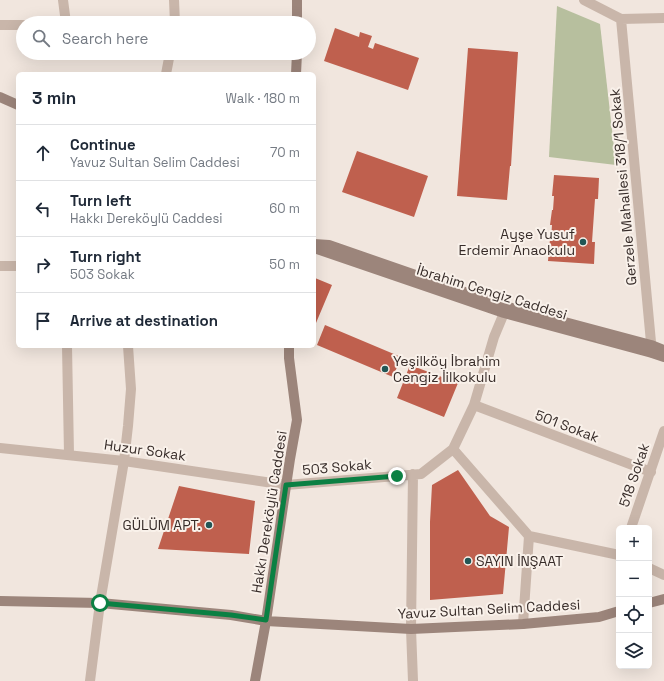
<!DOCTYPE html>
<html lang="en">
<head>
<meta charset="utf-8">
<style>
  :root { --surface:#fff; --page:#f2f2f3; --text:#1f2937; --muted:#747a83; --line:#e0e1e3 }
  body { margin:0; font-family:"Space Grotesk",sans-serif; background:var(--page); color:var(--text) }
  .controls { position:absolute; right:12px; bottom:12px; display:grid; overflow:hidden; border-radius:6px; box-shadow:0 4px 16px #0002 }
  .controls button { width:36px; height:36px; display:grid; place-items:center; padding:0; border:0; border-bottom:1px solid var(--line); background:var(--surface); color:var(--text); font:20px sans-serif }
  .stop { position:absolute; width:12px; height:12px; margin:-9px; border:3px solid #0b8043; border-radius:50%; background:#fff }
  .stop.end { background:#0b8043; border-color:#fff; box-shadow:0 1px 4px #0008 }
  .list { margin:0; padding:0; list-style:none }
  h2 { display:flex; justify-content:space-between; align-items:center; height:52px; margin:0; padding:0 16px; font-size:17px }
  h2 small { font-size:13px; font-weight:400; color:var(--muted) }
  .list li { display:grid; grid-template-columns:26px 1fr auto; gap:12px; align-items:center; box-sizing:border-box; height:56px; padding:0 16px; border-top:1px solid var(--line) }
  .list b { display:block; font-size:15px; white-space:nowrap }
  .list p { margin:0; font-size:13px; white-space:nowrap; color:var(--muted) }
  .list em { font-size:13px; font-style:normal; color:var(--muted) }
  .icon { flex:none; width:22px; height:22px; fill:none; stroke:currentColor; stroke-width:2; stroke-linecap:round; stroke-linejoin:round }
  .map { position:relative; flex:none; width:664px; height:681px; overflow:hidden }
  .search { position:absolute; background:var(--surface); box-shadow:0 4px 16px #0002; left:16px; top:16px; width:300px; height:44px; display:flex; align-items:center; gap:10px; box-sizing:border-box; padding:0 14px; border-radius:22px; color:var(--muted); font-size:15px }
  .panel { position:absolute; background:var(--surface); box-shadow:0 4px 16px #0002; left:16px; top:72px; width:300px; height:276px; border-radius:6px }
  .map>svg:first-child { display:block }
  .green { fill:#b7bf9e }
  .building { fill:#bf604e }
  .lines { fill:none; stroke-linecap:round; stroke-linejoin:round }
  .street { stroke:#c9b6aa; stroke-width:10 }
  .secondary { stroke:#9c857b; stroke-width:10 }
  .route { stroke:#0b8043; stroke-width:5 }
  .poi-dot { fill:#215655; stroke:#f9f1ea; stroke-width:1.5 }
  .labels { text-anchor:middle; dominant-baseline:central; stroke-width:4; stroke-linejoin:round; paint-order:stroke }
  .street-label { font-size:14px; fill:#372c29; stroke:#f9f1ea }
  .poi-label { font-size:14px; fill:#372c29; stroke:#f9f1ea; text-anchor:end }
</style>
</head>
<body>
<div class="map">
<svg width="664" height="681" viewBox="0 0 664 681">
  <rect width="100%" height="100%" fill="#f1e6de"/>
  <path class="green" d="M557,6L600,24L616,165L549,157Z"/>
  <path class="building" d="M335,28L359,37L360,32L372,36L368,47L373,49L375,43L419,58L408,90L324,61Z
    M468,48L518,52L511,166H510L507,200L457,196Z
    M357,151L428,176L414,217L342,192Z
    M554,175L599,178L598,199H595L592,242H595L594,264L548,261L550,239H551L552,225H550L552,210H553L554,196H552Z
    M315,278L332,285L316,323H314V281Z
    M325,325L401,357L393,377L317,345Z
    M410,365L458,383L444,417L397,398Z
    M458,470L490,516L509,527L503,594L430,600V522L432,485Z
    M179,486L255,501L249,554L158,549Z"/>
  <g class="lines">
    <path class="street" d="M63,0L66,23
      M174,0L175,23
      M584,0L621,19L664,18
      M621,19L652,353
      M0,25H23
      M166,74L170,53
      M0,266H18
      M67,346L69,454
      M474,405L651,472
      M0,448L124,461L286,485L421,474L453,449L474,405L494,337L504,313L505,306
      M453,449L529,536L619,555
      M413,474L411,629L413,681
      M631,528L664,431
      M649,568L664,575
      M523,624L529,536
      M90,681L100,603L124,461L128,426L131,389L128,346"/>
    <path class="secondary" d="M297,23V0
      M296,74L297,53
      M0,97L18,105
      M314,244L329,245L505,306L651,345L664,350
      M314,248L504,313L652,353L664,357
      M0,601L100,603L231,615L266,621L411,629L523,624L599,617L619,611
      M649,603L664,599
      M255,681L266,621L290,459L297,420L289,358V346"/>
  </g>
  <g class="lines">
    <path class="route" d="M100,603L231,615L266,620L286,485L397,476"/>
  </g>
  <g class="poi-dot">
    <circle cx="583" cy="242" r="4"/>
    <circle cx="385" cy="369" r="4"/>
    <circle cx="209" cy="525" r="4"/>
    <circle cx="468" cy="561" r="4"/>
  </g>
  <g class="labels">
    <g class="street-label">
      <text transform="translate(623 187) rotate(-95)">Gerzele Mahallesi 318/1 Sokak</text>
      <text transform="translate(492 292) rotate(17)">İbrahim Cengiz Caddesi</text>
      <text transform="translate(567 426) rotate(21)">501 Sokak</text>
      <text transform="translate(145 450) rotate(8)">Huzur Sokak</text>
      <text transform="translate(337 467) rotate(-5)">503 Sokak</text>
      <text transform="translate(634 475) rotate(-71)">518 Sokak</text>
      <text transform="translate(269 512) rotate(-81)">Hakkı Dereköylü Caddesi</text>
      <text transform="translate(489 609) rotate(-3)">Yavuz Sultan Selim Caddesi</text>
    </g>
    <g class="poi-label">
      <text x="575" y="234">Ayşe Yusuf<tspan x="575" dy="16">Erdemir Anaokulu</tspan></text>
      <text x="393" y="361" text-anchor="start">Yeşilköy İbrahim<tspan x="393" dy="16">Cengiz İilkokulu</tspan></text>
      <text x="201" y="525">GÜLÜM APT.</text>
      <text x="476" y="561" text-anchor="start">SAYIN İNŞAAT</text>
    </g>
  </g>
</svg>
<div class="controls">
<button>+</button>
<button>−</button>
<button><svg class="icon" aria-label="locate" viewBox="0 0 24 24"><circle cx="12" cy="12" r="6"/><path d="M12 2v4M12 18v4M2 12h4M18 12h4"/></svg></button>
<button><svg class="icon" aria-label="layers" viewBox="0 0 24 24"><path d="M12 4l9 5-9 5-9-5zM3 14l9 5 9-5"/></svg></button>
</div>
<div class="stop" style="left:100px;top:603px"></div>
<div class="stop end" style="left:397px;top:476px"></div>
<div class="search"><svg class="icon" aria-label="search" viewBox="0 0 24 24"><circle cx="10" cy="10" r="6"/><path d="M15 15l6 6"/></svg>Search here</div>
<section class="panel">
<h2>3 min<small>Walk · 180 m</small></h2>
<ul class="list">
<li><svg class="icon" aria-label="ahead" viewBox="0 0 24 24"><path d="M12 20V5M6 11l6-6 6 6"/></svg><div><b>Continue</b><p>Yavuz Sultan Selim Caddesi</p></div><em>70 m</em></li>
<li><svg class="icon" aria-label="left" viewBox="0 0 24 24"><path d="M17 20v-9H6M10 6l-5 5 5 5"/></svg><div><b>Turn left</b><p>Hakkı Dereköylü Caddesi</p></div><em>60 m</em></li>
<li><svg class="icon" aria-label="right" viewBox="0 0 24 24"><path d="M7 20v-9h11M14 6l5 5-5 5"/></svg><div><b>Turn right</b><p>503 Sokak</p></div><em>50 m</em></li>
<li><svg class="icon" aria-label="arrive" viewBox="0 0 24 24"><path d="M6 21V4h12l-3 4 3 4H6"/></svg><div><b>Arrive at destination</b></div></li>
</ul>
</section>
</div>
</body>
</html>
